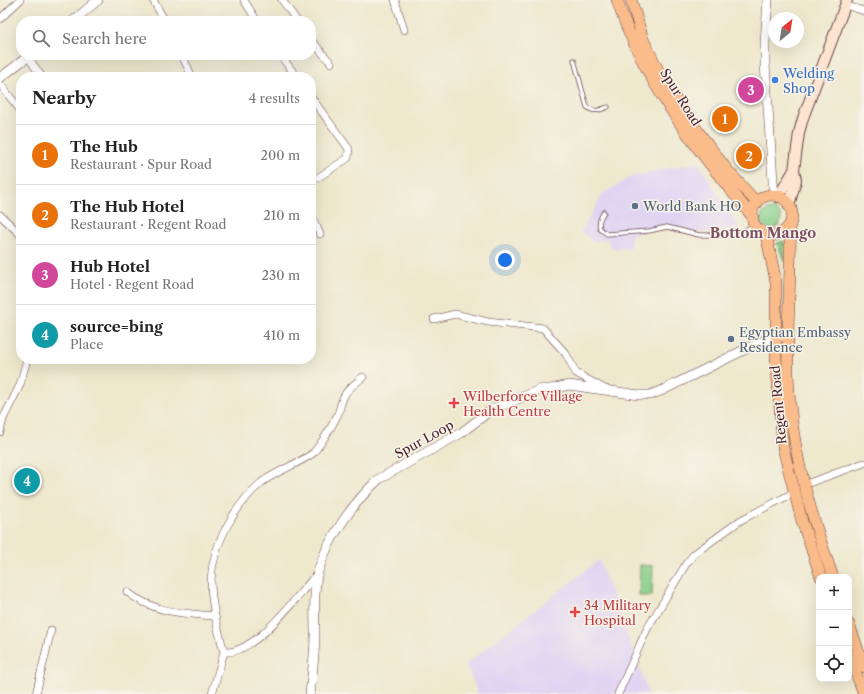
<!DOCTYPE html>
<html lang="en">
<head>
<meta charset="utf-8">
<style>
  :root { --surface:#fff; --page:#f2f2f2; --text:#222; --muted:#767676; --line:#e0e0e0; --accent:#b45309 }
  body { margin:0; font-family:"Libre Caslon Text",serif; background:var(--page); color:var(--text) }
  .controls { position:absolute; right:12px; bottom:12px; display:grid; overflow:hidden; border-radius:8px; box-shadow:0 4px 16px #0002 }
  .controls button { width:36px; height:36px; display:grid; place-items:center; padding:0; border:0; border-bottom:1px solid var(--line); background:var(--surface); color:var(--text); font:20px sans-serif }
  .compass { position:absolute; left:768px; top:12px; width:36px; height:36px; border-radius:50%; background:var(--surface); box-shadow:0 4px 16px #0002; rotate:30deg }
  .you { position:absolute; left:505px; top:260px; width:14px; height:14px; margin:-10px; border:3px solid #fff; border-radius:50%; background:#1a73e8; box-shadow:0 0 0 6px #1a73e833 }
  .badge { display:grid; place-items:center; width:26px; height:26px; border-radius:50%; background:var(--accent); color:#fff; font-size:13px; font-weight:700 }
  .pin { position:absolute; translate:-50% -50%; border:2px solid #fff; box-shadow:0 1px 4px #0006 }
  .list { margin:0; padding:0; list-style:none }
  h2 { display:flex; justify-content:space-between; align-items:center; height:52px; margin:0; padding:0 16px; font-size:17px }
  h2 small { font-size:13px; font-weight:400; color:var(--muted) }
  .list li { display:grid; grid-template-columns:26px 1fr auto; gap:12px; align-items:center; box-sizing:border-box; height:60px; padding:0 16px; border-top:1px solid var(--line) }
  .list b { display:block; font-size:15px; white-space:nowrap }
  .list p { margin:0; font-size:13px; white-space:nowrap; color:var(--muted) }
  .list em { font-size:13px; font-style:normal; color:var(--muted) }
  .icon { flex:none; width:22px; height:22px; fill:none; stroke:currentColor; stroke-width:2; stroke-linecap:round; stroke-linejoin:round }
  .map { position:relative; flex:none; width:864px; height:694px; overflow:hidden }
  .search { position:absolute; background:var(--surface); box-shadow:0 4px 16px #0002; left:16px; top:16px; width:300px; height:44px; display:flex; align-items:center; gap:10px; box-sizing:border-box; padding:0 14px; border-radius:16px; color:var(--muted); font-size:15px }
  .panel { position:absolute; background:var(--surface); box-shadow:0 4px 16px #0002; left:16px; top:72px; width:300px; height:292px; border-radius:16px }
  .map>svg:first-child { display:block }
  .built { fill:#e1d4f3 }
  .green { fill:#88cf8a; stroke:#69775a }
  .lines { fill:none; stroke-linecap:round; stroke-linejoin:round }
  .service-casing { stroke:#633d43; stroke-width:5 }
  .minor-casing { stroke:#633d43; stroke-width:8 }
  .tertiary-casing { stroke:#633d43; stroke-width:10 }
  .secondary-casing { stroke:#633d43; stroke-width:12 }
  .primary-casing { stroke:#633d43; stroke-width:12 }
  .service { stroke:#fff; stroke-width:3.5 }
  .minor { stroke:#fff; stroke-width:7 }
  .tertiary { stroke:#fff; stroke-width:9 }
  .secondary { stroke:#fde4d1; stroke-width:10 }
  .primary { stroke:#fabc8b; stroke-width:11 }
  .shop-dot { fill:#3f7fe0; stroke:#f7f3e8; stroke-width:1.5 }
  .service-dot { fill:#5c6f8a; stroke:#f7f3e8; stroke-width:1.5 }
  .health-dot { fill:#e0444e; stroke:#f7f3e8; stroke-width:1.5 }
  .labels { text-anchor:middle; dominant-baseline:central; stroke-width:3; stroke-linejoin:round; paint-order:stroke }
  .shop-label { font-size:13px; fill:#366cbe; stroke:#f7f3e8; text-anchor:start }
  .street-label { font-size:13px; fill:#4a1f2b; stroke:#f7f3e8 }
  .service-label { font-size:13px; fill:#4e5e75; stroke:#f7f3e8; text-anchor:start }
  .health-label { font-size:13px; fill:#be3a42; stroke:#f7f3e8; text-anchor:start }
  .neighbourhood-label { font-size:14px; font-weight:bold; fill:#7b4e63; stroke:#f7f3e8 }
</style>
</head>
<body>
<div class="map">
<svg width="864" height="694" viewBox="0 0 864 694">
  <rect width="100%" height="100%" fill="#f7f3e8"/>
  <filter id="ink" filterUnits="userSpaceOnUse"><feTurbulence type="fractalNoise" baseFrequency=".025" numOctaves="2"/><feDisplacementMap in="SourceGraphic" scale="8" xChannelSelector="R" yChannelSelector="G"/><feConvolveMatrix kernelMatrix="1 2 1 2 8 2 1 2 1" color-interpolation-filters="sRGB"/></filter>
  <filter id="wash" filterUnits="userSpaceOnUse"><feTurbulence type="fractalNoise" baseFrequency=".012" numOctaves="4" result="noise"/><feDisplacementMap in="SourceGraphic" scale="16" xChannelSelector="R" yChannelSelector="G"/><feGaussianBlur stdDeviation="0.9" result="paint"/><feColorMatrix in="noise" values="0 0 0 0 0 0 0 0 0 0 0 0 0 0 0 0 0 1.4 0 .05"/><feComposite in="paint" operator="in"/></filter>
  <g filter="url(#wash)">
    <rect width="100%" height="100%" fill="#eee8cd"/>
    <path class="built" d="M698,162L739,227L712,232H692L668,224L631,235L630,248L612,249L607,239L593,242L581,231L603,194L632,176Z
      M599,560L649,694H478L466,664Z"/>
    <path class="green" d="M761 219a10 10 0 1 1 20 0a10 10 0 1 1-20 0Z
      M784,241L785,262L777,243Z
      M640,565L653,566L652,596H639Z"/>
  </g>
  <g filter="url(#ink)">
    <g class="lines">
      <defs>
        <path id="service" d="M574,60L587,107C594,113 600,110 608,107
          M604,212C600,218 598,222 600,229L607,234L649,231L667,227L699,235H713L739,234L755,224"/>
        <path id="minor" d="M153,0L165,21
          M244,0L257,21
          M282,0L297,21
          M395,0L404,30
          M845,5L864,11
          M0,19L20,0
          M311,40L331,63
          M182,55L192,77
          M280,55L297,77
          M28,57L42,77
          M0,84L21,111
          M311,97L349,149L348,158L311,182
          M0,215L21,235
          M311,215L320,234
          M434,319L455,314L488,322L543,328L566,354L576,373L605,389
          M0,432L3,419L20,385L27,359
          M806,484L864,463
          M127,592C155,613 181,613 215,616
          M224,652C218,629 211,605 211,581C212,545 235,505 261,483C274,472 307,460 314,452C324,440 331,428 338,414C340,408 341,402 344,396C348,388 356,383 363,377
          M224,652C255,655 297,596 317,574
          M36,694L51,630
          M212,694L224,652
          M618,694L647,629L686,564L694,554L741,520L793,493"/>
        <path id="tertiary" d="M768,0L765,43V64L774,196
          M73,21L98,0
          M0,78L30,55
          M310,694C312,674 315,654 315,633C315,617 313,588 318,572C327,539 354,502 379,479L461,433L491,410L542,389H551L569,385L639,395H650L663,390L760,342L782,336"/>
        <path id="secondary" d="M778,197L794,170L799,133L803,118L847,0
          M789,206L796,180L794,170"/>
        <path id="primary" d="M617,0C644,83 698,152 753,217
          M631,0L643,39L659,72L682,110L728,171L757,203
          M752 215a20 20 0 1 1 40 0a20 20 0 1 1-40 0Z
          M790,224C792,284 784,344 790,404C795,462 813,521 833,577
          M766,234L776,282V357L783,448L802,521L821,577
          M849,624L864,667
          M849,655L864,694"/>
      </defs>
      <use href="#service" class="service-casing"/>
      <use href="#minor" class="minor-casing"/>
      <use href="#tertiary" class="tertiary-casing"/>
      <use href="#secondary" class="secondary-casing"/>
      <use href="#primary" class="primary-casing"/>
      <use href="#service" class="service"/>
      <use href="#minor" class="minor"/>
      <use href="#tertiary" class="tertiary"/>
      <use href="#secondary" class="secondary"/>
      <use href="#primary" class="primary"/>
    </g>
  </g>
  <circle class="shop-dot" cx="775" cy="80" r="4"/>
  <g class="service-dot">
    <circle cx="635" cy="206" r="4"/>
    <circle cx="731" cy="339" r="4"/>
  </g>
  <g class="health-dot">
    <path d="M452 397h4v4h4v4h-4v4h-4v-4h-4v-4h4z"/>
    <path d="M573 606h4v4h4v4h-4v4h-4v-4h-4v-4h4z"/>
  </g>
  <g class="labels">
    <g class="shop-label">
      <text x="783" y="73">Welding<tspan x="783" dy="15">Shop</tspan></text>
    </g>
    <g class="street-label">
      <text transform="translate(681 97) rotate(58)">Spur Road</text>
      <text transform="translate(778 405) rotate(-95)">Regent Road</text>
      <text transform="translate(424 439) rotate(-29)">Spur Loop</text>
    </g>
    <g class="service-label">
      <text x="643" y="206">World Bank HO</text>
      <text x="739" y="332">Egyptian Embassy<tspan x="739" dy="15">Residence</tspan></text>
    </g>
    <g class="health-label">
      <text x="463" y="396">Wilberforce Village<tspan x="463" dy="15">Health Centre</tspan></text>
      <text x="584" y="605">34 Military<tspan x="584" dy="15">Hospital</tspan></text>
    </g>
    <g class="neighbourhood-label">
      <text x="763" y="233">Bottom Mango</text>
    </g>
  </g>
</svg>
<div class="controls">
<button>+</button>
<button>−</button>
<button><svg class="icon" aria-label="locate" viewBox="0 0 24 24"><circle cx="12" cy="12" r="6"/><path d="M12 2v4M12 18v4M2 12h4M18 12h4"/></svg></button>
</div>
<svg class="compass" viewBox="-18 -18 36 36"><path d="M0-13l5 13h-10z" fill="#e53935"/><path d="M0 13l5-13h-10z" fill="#767676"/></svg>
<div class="you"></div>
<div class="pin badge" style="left:725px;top:119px;background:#e8710a">1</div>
<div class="pin badge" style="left:749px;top:156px;background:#e8710a">2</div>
<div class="pin badge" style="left:751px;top:90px;background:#d1479c">3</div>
<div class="pin badge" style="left:27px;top:481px;background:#0f9aa8">4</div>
<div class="search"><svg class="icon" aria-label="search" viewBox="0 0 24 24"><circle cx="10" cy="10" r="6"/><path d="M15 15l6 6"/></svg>Search here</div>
<section class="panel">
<h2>Nearby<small>4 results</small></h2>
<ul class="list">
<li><span class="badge" style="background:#e8710a">1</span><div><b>The Hub</b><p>Restaurant · Spur Road</p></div><em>200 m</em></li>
<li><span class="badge" style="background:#e8710a">2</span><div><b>The Hub Hotel</b><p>Restaurant · Regent Road</p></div><em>210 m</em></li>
<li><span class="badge" style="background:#d1479c">3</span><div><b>Hub Hotel</b><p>Hotel · Regent Road</p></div><em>230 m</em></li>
<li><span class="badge" style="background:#0f9aa8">4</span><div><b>source=bing</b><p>Place</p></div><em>410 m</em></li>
</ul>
</section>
</div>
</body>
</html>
